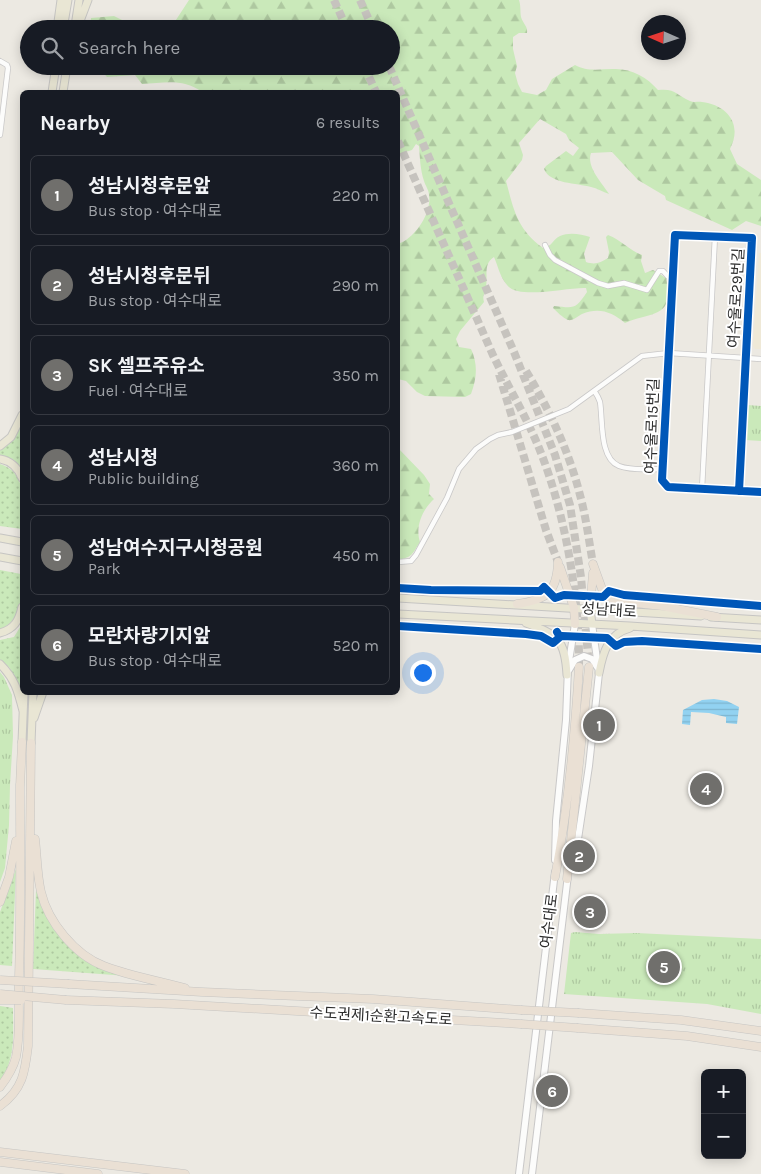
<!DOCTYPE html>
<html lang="en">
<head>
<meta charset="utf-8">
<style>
  :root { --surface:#171b24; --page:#20242c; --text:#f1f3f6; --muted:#9ea1a6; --line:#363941; --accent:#706f6c }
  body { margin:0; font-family:Karla,"Noto Sans KR",sans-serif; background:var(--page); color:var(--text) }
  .controls { position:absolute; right:15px; bottom:15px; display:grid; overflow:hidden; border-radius:8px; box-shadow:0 2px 12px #0003 }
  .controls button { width:45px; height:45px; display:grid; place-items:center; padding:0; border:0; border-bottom:1px solid var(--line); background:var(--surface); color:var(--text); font:25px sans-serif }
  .compass { position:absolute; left:641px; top:15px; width:45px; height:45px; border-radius:50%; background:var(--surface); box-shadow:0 2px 12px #0003; rotate:273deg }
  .you { position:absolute; left:422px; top:672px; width:18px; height:18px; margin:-12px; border:4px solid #fff; border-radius:50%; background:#1a73e8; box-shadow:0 0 0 8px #1a73e833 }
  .badge { display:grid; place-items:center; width:32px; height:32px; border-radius:50%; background:var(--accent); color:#fff; font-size:16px; font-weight:700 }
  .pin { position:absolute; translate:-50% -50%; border:2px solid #fff; box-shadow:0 1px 5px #0006 }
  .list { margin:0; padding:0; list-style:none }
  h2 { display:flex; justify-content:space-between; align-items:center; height:65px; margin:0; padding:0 20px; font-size:21px }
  h2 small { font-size:16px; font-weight:400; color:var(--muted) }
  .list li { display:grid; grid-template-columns:32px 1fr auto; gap:15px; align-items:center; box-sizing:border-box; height:80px; margin:0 10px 10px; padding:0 10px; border:1px solid var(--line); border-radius:8px }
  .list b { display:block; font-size:19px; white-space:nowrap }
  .list p { margin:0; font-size:16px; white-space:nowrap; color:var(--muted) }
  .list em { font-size:16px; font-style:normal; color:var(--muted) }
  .icon { flex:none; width:28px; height:28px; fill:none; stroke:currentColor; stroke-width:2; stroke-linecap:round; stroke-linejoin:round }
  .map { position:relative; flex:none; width:761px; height:1174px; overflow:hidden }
  .search { position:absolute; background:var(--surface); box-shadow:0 2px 12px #0003; left:20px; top:20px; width:380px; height:55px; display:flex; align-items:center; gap:12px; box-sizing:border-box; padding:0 18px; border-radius:28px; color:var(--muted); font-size:19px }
  .panel { position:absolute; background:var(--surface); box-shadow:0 2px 12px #0003; left:20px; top:90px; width:380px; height:605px; border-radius:8px }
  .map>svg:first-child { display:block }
  .education { fill:#efe9d7 }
  .grass { fill:url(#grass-dots) }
  .forest { fill:url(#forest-firs) }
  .park { fill:url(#park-tufts) }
  .water { fill:url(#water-rules) }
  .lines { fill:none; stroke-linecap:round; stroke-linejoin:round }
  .highway-tunnel { stroke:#c6c3be; stroke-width:8; stroke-dasharray:8 4; stroke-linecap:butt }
  .street-casing { stroke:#c9c8c8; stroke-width:6 }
  .secondary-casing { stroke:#c9c8c8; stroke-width:8 }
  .primary-casing { stroke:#c6c5c3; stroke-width:9 }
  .highway-casing { stroke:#c6c5c3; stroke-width:9 }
  .street { stroke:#fcfcfb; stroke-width:4.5 }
  .secondary { stroke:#fcfcfb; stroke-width:6 }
  .primary { stroke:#e9e6d4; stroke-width:7 }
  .highway { stroke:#eae0d4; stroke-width:8 }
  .highway-bridge-casing { stroke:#c6c5c3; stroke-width:9; stroke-linecap:butt }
  .highway-bridge { stroke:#eae0d4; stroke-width:8 }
  .cycleway-casing { stroke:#fff; stroke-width:11 }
  .cycleway { stroke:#0057b8; stroke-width:8 }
  .labels { text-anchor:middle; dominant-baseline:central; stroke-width:4; stroke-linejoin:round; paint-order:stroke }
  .street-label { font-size:15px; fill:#2d2d2d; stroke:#fff }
</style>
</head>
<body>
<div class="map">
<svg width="761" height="1174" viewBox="0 0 761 1174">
  <defs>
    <pattern id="grass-dots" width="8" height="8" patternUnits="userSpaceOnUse" patternTransform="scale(1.25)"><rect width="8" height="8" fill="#cae9ba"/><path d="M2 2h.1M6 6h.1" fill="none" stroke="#aec8a0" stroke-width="1.8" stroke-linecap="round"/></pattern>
    <pattern id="forest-firs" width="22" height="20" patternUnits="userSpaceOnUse" patternTransform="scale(1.25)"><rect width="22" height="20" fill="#cae9ba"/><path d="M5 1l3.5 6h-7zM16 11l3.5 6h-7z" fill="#aec8a0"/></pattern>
    <pattern id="park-tufts" width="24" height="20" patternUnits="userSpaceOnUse" patternTransform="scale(1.25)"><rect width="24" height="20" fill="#cae9ba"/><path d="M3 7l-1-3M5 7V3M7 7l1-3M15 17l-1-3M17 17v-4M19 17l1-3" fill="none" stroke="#aec8a0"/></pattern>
    <pattern id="water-rules" width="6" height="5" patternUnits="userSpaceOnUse" patternTransform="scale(1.25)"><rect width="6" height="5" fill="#92d2f1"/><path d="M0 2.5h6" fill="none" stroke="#7eb5cf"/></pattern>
  </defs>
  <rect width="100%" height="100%" fill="#ece9e2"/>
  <path class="education" d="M759,253H761V349H755L753,346Z"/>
  <path class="grass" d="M22,423V468L14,460L0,457V450L15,438Z
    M0,464C29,473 22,505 22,529L0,526Z
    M0,570L21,574C21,598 24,617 0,630Z
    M22,624L21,690L9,667L0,661V640L14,637Z
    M16,869L12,966L0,965V912Z
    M36,890C54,939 76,963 127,976L33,969Z
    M0,1006L13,1008C13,1034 16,1059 0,1081Z"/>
  <path class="forest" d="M189,0H519C521,6 520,11 521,17C523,24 528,26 527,33H519L513,37V49L517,66L515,73L518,84L522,92L537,95L546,90L552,79L575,65C587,72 600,69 613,69C631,68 647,77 658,90C676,88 676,95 690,101C694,103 698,101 702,102C727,105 743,124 730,149L737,164L761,180V226L746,221L732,230L666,200L665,196L638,180L612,152L591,153C586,167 602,183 609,194C603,192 597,188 591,187C577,183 550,184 544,169L546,166L566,151L573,156L579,148L569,140L566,134L540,119L519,143L523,155L522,160L506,181C514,211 517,229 543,248C553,246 552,240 560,236C569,232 581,234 590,237L584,254L586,262C595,265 600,263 608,258L609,252L606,237L608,235C621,240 629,250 642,255L641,261L645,273L653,270L666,278C675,319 652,311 625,323C612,312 599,307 582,314C578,316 573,321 568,320C563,318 556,311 553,308L554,306C574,308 575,310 587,292L586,288C568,287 518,300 507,285C500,277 498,266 494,257C483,264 488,275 486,287C485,294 482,295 484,302L460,331L456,339L459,347L471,349C478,364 477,378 471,394L465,397L425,396L417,392L406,381L398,379V244C414,239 432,214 429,195C429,190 425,185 424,181C420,169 420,157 419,146L416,144L412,150L399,154L398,152V92H202C183,78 164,83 142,84L135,75L107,77L97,66H391V29H166L172,26Z
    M114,16L122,20L154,29H90L91,18Z
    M398,448L424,475L430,484L429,494L434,499C422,510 415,527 420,542C412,554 413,557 398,560Z"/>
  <path class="park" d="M747,405L761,406V441L745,440Z
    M0,672L4,677L12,695L13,736L10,785L9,825L5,868L0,882Z
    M575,932L599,934L636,933L761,939V1014L707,1004L564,994L571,933Z"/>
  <path class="water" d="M714,699L727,701L739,707L737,724L726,723V717L709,713L691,712L690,725L682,724L683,710L702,700Z"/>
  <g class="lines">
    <path class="highway-tunnel" d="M334,0L347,29
      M360,0L373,29
      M364,66L376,92
      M389,66L514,352L555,455L570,505L581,577L589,667
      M398,141C429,212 461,282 492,353C507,385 526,416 539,448C565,512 580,598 579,667
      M526,371C549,409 569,451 580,495C586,517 589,541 593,564
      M499,374L546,530L558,562"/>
    <defs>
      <path id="street" d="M0,61L7,65L8,68L0,135
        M545,245L550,255L555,260L598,283L608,286L624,283L647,290L659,271H663L672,281
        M595,392C597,395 599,399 600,402C603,420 599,458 619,466C632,471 649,469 662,469
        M702,489L715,236
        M739,491L752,238L675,235L662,480L668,487L761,492
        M398,562L411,561L416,555L447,498L459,469L476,449L490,439L498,435L512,432L569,409L642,356L669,353L761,359"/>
      <path id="secondary" d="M569,670L575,660L584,656L592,659L597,667
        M555,860L556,821L566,720L568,667L575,624
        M571,865L578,839L589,766L599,673L592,624
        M519,1174L555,872
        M532,1174L568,875"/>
      <path id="primary" d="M75,26L79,0
        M57,29L61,0
        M63,29L68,0
        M77,29L88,0
        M52,92L56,66
        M63,92L67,66
        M0,446L11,437L22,415
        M0,459C11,461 18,468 22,478
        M0,538L22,542
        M0,557L22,561
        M398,598L701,616
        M590,609L592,624
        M398,614L630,626L761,635
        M711,617L761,620
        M526,623C558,635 565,639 567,675
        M0,633C14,629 19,621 22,607
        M0,664C15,679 18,691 23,711
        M599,673C603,652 608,634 630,628
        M34,718L43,692
        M22,742L24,692
        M31,743L33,692"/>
      <path id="highway" d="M593,564L602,589L611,598L618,601L662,606L717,617
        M560,567L574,608L575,624
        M517,604C547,600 557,592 558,562
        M590,609L593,573
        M20,787L22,742
        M35,839C37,856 37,875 41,892C48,922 75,955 104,966C130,976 159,981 185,988
        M555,877C568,808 575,737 579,667
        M567,879L589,667
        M0,902L9,877L16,841
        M69,984L202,992L373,999L521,1010
        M66,1000L174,1004L521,1024
        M579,1013L681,1020L761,1031
        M578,1028L687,1036L761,1047
        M0,1087C7,1078 13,1069 16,1057C21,1032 18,1003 19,977C21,913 20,848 20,784
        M0,1106C23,1089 25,1072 28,1046L31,743
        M0,1152L185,1174
        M0,1162L98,1174"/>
    </defs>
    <use href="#street" class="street-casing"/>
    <use href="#secondary" class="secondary-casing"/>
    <use href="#primary" class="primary-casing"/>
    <use href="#highway" class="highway-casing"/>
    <use href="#street" class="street"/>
    <use href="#secondary" class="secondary"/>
    <use href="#primary" class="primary"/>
    <use href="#highway" class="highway"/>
    <defs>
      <path id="highway-bridge" d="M0,980L69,984
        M0,994L66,1000
        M0,1000H21
        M521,1010L579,1013
        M521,1024L578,1028"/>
    </defs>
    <use href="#highway-bridge" class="highway-bridge-casing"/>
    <use href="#highway-bridge" class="highway-bridge"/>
    <defs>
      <path id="cycleway" d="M739,491L752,238L675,235L662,480L668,487L761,492
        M398,588L431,590L540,591L544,587L555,598L564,595L603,597L609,591L624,595L761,606
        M398,626L526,634L541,636L553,643L560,637
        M557,632L560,637L562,636L607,638L616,646L624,642L642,641L761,649"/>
    </defs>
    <use href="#cycleway" class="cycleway-casing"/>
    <use href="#cycleway" class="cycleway"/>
  </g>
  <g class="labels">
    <g class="street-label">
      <text transform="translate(736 298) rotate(-87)">여수울로29번길</text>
      <text transform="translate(652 426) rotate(-88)">여수울로15번길</text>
      <text transform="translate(609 610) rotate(4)">성남대로</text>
      <text transform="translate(549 921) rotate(-83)">여수대로</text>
      <text transform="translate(381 1016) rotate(3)">수도권제1순환고속도로</text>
    </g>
  </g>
</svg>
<div class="controls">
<button>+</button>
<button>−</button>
</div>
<svg class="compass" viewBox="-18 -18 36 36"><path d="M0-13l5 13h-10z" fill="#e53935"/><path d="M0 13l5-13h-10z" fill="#9ea1a6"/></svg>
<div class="you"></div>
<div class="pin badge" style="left:599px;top:725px">1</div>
<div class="pin badge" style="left:579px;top:856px">2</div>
<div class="pin badge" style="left:590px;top:912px">3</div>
<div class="pin badge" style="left:706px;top:789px">4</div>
<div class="pin badge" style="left:664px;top:967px">5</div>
<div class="pin badge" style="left:552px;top:1091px">6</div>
<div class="search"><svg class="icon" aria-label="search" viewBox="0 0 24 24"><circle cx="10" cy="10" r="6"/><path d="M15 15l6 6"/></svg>Search here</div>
<section class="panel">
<h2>Nearby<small>6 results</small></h2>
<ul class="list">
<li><span class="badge">1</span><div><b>성남시청후문앞</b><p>Bus stop · 여수대로</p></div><em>220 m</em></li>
<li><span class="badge">2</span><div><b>성남시청후문뒤</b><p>Bus stop · 여수대로</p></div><em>290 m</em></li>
<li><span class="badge">3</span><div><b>SK 셀프주유소</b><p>Fuel · 여수대로</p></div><em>350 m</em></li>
<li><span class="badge">4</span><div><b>성남시청</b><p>Public building</p></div><em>360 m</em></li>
<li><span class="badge">5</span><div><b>성남여수지구시청공원</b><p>Park</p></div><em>450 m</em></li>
<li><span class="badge">6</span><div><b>모란차량기지앞</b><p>Bus stop · 여수대로</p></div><em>520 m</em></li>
</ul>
</section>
</div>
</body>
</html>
